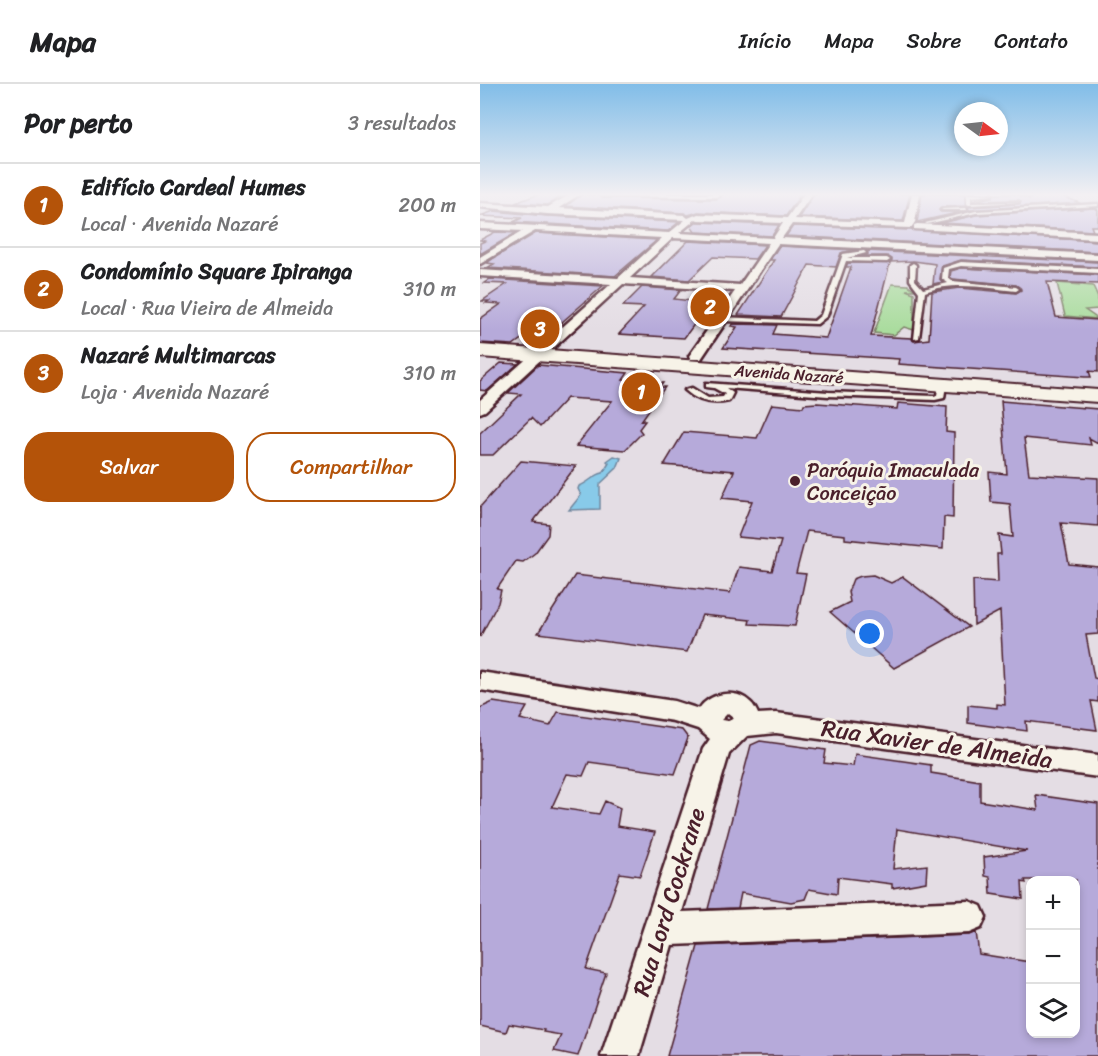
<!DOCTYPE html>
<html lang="pt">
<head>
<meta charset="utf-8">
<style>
  :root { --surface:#fff; --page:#f2f2f2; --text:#202124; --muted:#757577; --line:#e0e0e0; --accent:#b45309 }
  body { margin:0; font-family:Sriracha,sans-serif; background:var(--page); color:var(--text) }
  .controls { position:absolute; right:18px; bottom:18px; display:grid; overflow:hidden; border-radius:12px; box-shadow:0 3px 9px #0003 }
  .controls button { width:54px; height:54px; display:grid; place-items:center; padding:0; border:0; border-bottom:2px solid var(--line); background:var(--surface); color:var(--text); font:30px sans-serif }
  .compass { position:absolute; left:474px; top:18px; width:54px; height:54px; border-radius:50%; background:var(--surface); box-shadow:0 3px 9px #0003; rotate:105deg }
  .you { position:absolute; left:390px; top:550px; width:21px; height:21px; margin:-15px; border:4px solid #fff; border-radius:50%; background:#1a73e8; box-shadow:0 0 0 9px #1a73e833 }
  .badge { display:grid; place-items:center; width:39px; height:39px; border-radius:50%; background:var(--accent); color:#fff; font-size:20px; font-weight:700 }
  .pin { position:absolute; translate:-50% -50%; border:3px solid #fff; box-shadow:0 2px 6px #0006 }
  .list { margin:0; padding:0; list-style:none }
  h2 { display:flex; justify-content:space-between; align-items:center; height:78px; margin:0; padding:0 24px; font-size:26px }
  h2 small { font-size:20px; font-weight:400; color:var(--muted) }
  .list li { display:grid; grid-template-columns:39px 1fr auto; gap:18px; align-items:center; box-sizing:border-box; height:84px; padding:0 24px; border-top:2px solid var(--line) }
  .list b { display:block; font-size:22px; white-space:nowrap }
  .list p { margin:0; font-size:20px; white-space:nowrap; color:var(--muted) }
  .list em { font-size:20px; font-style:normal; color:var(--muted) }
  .actions { display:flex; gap:12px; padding:18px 24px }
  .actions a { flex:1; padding:14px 0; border:2px solid var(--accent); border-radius:24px; text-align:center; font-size:21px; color:var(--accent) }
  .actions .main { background:var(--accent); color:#fff }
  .icon { flex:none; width:33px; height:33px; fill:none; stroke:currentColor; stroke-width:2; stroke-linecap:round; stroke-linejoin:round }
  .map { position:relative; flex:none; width:618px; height:972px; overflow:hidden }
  header { display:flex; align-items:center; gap:36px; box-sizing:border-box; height:84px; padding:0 30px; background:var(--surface); border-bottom:2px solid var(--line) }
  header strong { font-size:28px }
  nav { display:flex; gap:33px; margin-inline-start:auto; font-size:21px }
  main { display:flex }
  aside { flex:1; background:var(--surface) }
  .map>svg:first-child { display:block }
  .green { fill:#aadc9e; stroke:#7a7e64; stroke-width:1.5 }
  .water { fill:#88cae9; stroke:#6f869d; stroke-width:1.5 }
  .building { fill:#b6aada; stroke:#4a1f2b; stroke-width:1.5 }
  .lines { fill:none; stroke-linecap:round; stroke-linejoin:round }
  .service-casing { stroke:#4a1f2b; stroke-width:5 }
  .minor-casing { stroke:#4a1f2b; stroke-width:5 }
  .secondary-casing { stroke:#4a1f2b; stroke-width:4 }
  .service { fill:#f7f3e8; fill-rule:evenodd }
  .minor { fill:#f7f3e8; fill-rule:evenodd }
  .secondary { fill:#f7f3e8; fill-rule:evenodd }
  .poi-dot { fill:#4a1f2b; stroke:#f7f3e8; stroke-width:2 }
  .labels { text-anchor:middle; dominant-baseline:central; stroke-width:6; stroke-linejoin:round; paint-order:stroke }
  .far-street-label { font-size:16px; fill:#4a1f2b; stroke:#f7f3e8 }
  .poi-label { font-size:20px; fill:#4a1f2b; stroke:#f7f3e8; text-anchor:start }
  .near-street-label { font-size:24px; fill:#4a1f2b; stroke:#f7f3e8 }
</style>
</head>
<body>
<header>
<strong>Mapa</strong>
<nav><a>Início</a><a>Mapa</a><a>Sobre</a><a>Contato</a></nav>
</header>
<main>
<aside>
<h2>Por perto<small>3 resultados</small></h2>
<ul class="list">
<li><span class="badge">1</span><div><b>Edifício Cardeal Humes</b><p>Local · Avenida Nazaré</p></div><em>200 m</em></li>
<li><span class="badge">2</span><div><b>Condomínio Square Ipiranga</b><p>Local · Rua Vieira de Almeida</p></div><em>310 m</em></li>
<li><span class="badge">3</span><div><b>Nazaré Multimarcas</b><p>Loja · Avenida Nazaré</p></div><em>310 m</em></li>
</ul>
<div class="actions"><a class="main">Salvar</a><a>Compartilhar</a></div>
</aside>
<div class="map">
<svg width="618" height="972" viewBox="0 0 618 972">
  <rect width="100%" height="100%" fill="#e4dde4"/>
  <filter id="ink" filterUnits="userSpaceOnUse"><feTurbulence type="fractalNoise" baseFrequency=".0167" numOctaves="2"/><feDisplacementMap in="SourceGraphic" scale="12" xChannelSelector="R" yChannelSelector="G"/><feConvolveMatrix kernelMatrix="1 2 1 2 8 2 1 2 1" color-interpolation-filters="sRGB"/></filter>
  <g filter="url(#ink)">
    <path class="green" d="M577,199L613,202L618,213V225L605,226L618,235L585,232Z
      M412,200L428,201L435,206H426L434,209V246L424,243L414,251L394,249Z"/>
    <path class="water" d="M134,372L141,374L137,384L120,400V425L89,426L101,411L98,405L99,402C109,399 113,391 123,389L129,379L127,377Z"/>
    <path class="building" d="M59,110H86L67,121L35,119Z
      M102,110L117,111L123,114L236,115L241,113L242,110H321L306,132L218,128L208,131L204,129L86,122Z
      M334,110H430L423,137L319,133Z
      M442,110H485L486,122L462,123L459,126L461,128H481L437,138Z
      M514,110H536L550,115L551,110H577L600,119L489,126L488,123L539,120L541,118L539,116L493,117L512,113Z
      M615,124L618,126V142H611L613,147L462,139L496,131Z
      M14,127L67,132L199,138L188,147L33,138L42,134L0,132Z
      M216,138H218L299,141L292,152L215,148L211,142Z
      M313,142L432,146L618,157V168L306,152Z
      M15,148L36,149L0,170V159L5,157L0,156Z
      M56,149L177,156L135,192L7,184L14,180L7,179L14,174Z
      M208,157L285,161L275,175L233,173L209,196L172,193Z
      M299,162L375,166L361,169L356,183L329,181L301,233L258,231L292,179L294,176H290Z
      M387,167L618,178V183L481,176L462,182L460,195L462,198L453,200L455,180L434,177L411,178L412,175L407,172H384L388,170Z
      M368,179H410L391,252L432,254L434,257L449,255L452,208L479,204L536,209L541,206L536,201L473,195L470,193L471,187L481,184L618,191V200L567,198L576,233L618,236V288L609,287L611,293H605L418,280L419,275L243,264L257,243L251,242L253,240L297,241L293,250L346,254L371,183H366Z
      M10,195L123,202L65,253L47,251L33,261L0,259V235L21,220L6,219L9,217H2L27,200L4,199Z
      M162,203L201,206L194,215L230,219L204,254L139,250L164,223L143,222Z
      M21,279L38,280L7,307L0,306V297Z
      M58,281L148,289L143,296L183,299L180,303H185L161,337H165L159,345L162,349L145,366L96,362L132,317L87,314L60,343L51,334L13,371H0V349L41,310L28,309Z
      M521,317L618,325V359L609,354L611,361L544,354L549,390L618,394V442L581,439L589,480L618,483V550L606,551L614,594L618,595V618L611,617L617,646L546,637L547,647L488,639V621L517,624V620L525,621L520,527L494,541L493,496L518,498L517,470H521L519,451L533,453L530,420L511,418L509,388L527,390Z
      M337,319L417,325L418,319L467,323L466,348L474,349L473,434L464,433L463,465L365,455V451L327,447L316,489L326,490L315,542L269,540L270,536L222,531L207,568L58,549L95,491L250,509L259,483L292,487L301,457L258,453L272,417L242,414L254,387L184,381L204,348L277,354L292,320L323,323L324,320Z
      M41,377L96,382L53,438L69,440L68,451L55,469L43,478L36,477L17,505L21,506L18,519L0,553V423Z
      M393,491L411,499L423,493L489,543L414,584L350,528L370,518L368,508L373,495L381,492Z
      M13,618L47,623L40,635L70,642L78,628L202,646L208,654L195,690L109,678L103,692L87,690L72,723L119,730L125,717L140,724L137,742L175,748L160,792L140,789L106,885L126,889L98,972L74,967L81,951L63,948L64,946L29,940L26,948L0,942V624Z
      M280,657L346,666L344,679L373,682L375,670L451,681V689L500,697V717L558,726L556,711L618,720V972H187L218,862L489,851L496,848L499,870L550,878V950H596V796H545L546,799L542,798L543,815L511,810L510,793L505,792L504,773L547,767L417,745L413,785L447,781L446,798L412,804V800L358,793L357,810L329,805L325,815L311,818L261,809L258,824L228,825L271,661Z"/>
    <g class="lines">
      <defs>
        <path id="service" d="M487,110L512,111L491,113V119L539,118L489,121L487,120Z
          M618,120V122L496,129L447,140L445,139L496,127Z
          M486,124L487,126H461L463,125Z
          M384,167L386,169L367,174H407L410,176L407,178L366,177L347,232L337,240L242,237L239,235L242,233L334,237L341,231L363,170Z
          M481,178L618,185V189L481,182L469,185L468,194L472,197L536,203L539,205L536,207C506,204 474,197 445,208L439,254L434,255L439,208L430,196V181L433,179L436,181L435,196L443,205L468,199L462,195L463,184Z
          M226,299L348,308L454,312L457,311L459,299L466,301L464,314L455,316L348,312L246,304L253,309L249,317C232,321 218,318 205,306L212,304L228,314L243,313L245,310L234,304L226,303Z"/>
        <path id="minor" d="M91,110H100L79,124L204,131L208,134L218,130L307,134L324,110H332L315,135L425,139L432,110H440L435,138L431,144L312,140L302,154L618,170V176L298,160L221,275H211L209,272L255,207L143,200L5,327L0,329V316L131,200L0,192V186L138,194L182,154L55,147L0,180V173L43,147L0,145V139L189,149L205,136L67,130L0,123V119L68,123ZM216,135L218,136L303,139L293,154L199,149ZM193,154L289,159L260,201L150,194Z
          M119,110H239L240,111L236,113L123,112Z
          M437,140L618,149V155L434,145V141Z
          M0,588L194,617L219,625C229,609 256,604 270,618C274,621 276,626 278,630L296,629L618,671V693L296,649L267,652L249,670L202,828L489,817L501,822L506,833L501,844L489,849L192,861L159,972H121L223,665L230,655L218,645L193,637L0,606ZM248,629L253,633L249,637L241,636Z"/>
        <path id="secondary" d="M0,261L618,306V318L0,273Z"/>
      </defs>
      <use href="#service" class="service-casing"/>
      <use href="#minor" class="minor-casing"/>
      <use href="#secondary" class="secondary-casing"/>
      <use href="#service" class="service"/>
      <use href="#minor" class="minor"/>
      <use href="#secondary" class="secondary"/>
    </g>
  </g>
  <linearGradient id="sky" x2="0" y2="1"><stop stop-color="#81bde8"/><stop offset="0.45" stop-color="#f3f0f3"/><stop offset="1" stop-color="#f3f0f3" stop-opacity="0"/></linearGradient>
  <rect width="618" height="246" fill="url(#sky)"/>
  <circle class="poi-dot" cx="315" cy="397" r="6"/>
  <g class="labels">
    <g class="far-street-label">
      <text transform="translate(309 290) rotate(4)">Avenida Nazaré</text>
    </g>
    <g class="poi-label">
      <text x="327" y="386">Paróquia Imaculada<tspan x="327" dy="23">Conceição</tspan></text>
    </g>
    <g class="near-street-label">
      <text transform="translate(457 660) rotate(8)">Rua Xavier de Almeida</text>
      <text transform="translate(189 818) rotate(-73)">Rua Lord Cockrane</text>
    </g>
  </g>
</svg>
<div class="controls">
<button>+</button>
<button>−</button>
<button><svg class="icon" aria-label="layers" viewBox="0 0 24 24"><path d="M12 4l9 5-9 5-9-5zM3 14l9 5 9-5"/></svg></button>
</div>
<svg class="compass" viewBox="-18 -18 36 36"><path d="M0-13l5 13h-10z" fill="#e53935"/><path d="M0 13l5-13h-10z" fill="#757577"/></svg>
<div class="you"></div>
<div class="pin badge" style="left:161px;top:308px">1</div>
<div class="pin badge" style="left:230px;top:223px">2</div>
<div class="pin badge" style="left:60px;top:245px">3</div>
</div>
</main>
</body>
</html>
